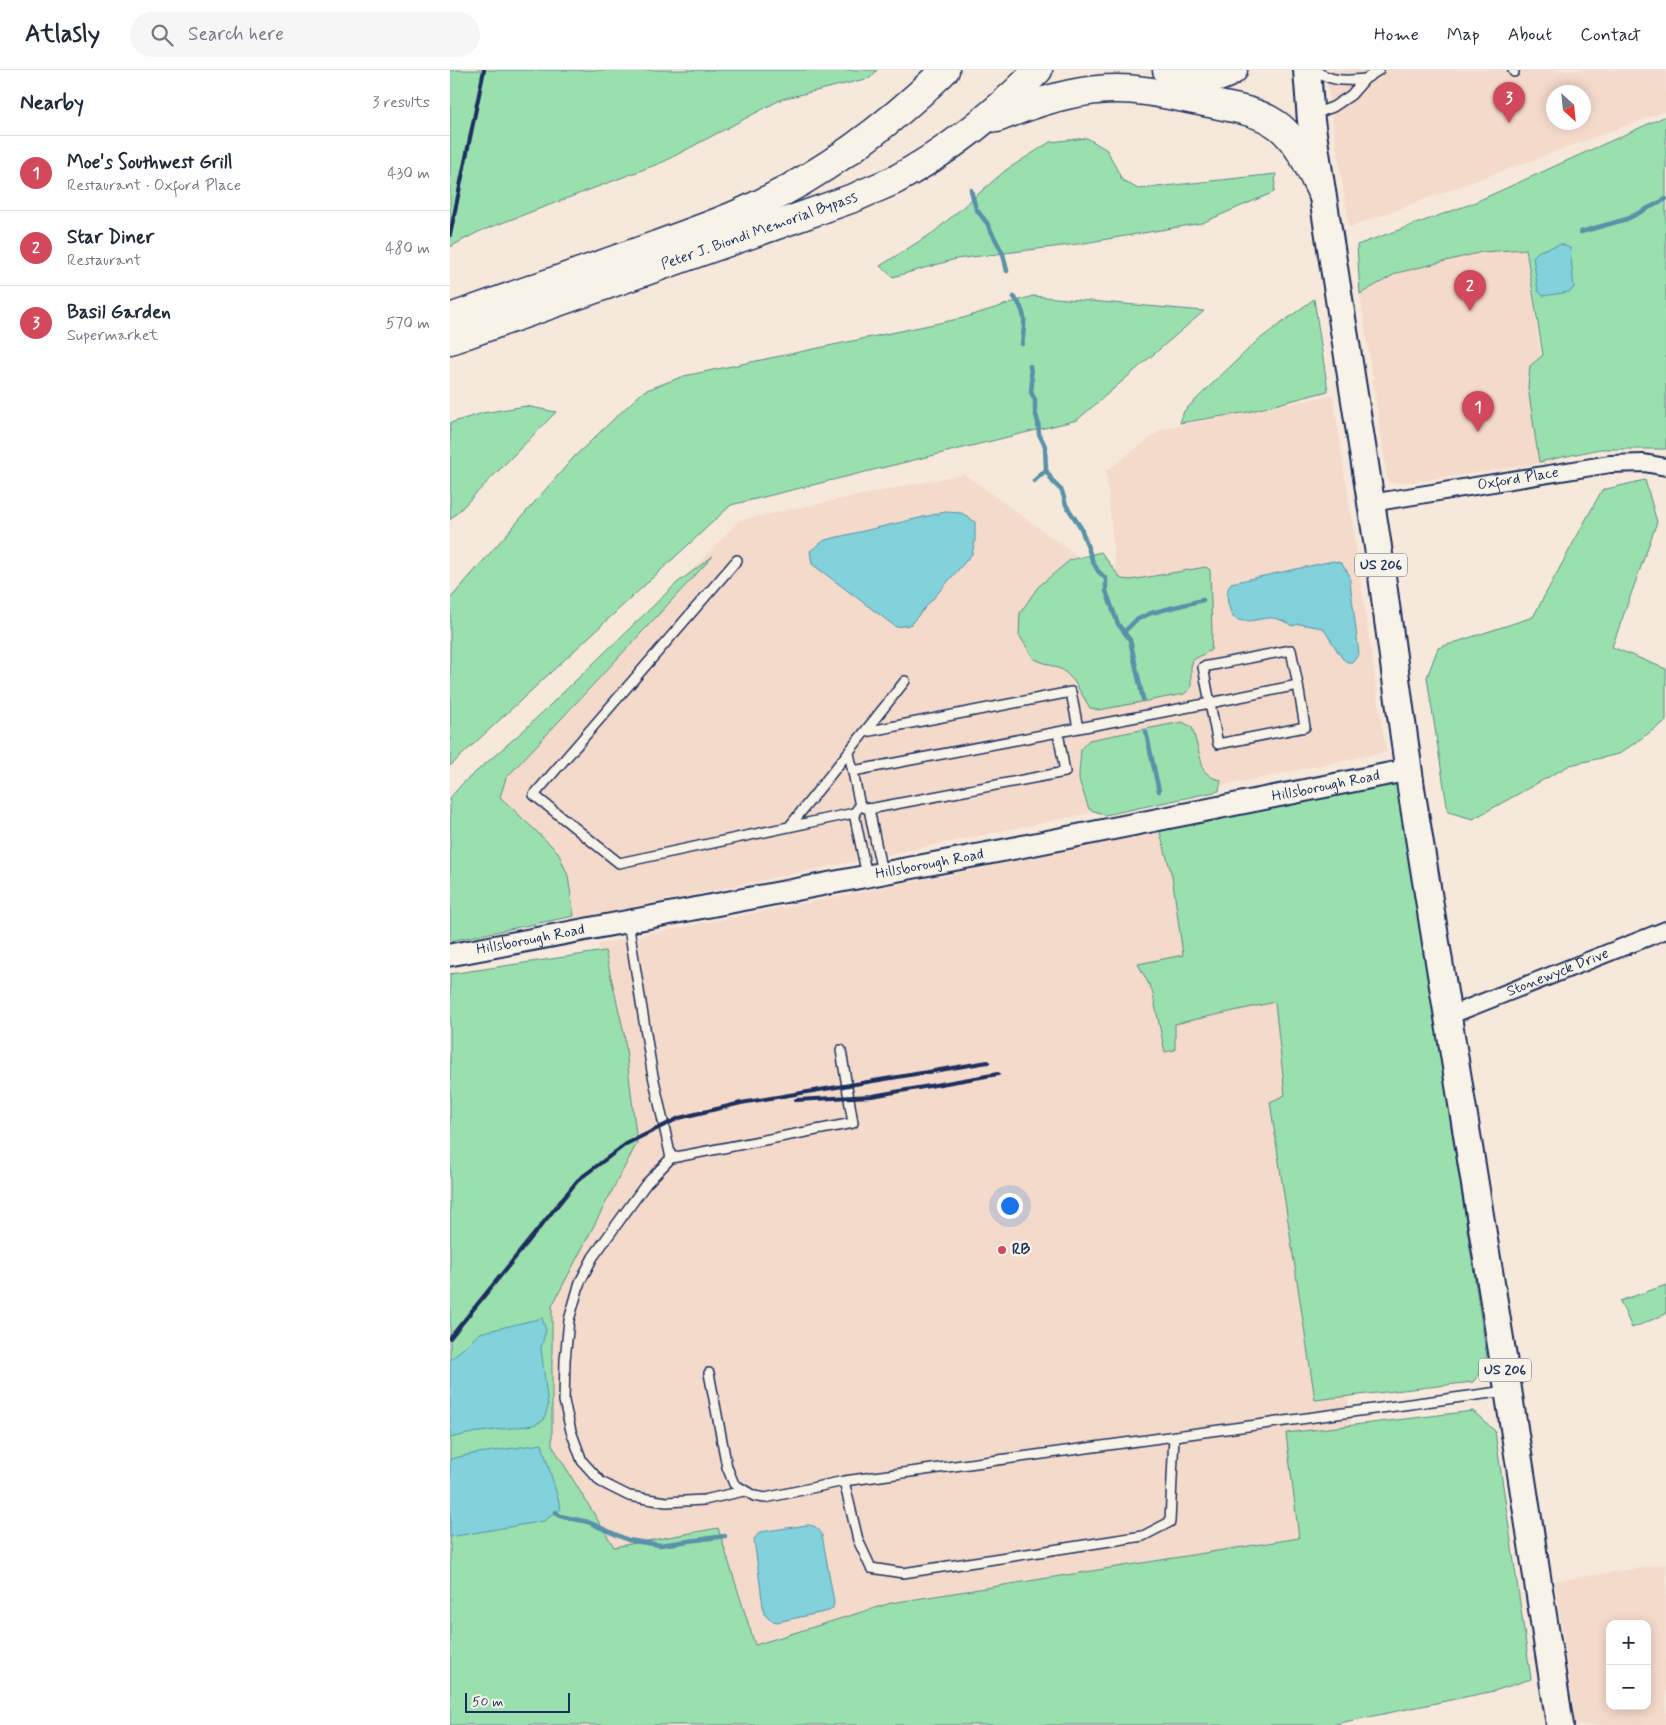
<!DOCTYPE html>
<html lang="en">
<head>
<meta charset="utf-8">
<style>
  :root { --surface:#fff; --page:#f6f6f7; --text:#1f2937; --muted:#747a83; --line:#e0e1e3; --accent:#d1495b }
  body { margin:0; font-family:Mynerve,sans-serif; background:var(--page); color:var(--text) }
  .controls { position:absolute; right:15px; bottom:15px; display:grid; overflow:hidden; border-radius:10px; box-shadow:0 2px 12px #0003 }
  .controls button { width:45px; height:45px; display:grid; place-items:center; padding:0; border:0; border-bottom:1px solid var(--line); background:var(--surface); color:var(--text); font:25px sans-serif }
  .compass { position:absolute; left:1096px; top:15px; width:45px; height:45px; border-radius:50%; background:var(--surface); box-shadow:0 2px 12px #0003; rotate:153deg }
  .scale { position:absolute; left:15px; bottom:12px; width:105px; box-sizing:border-box; padding-left:5px; border:2px solid #1b2f5e; border-top:0; font-size:14px; line-height:18px; white-space:nowrap; color:#1b2f5e; -webkit-text-stroke:4px #f7f3e8; paint-order:stroke }
  .you { position:absolute; left:559px; top:1135px; width:18px; height:18px; margin:-12px; border:4px solid #fff; border-radius:50%; background:#1a73e8; box-shadow:0 0 0 8px #1a73e833 }
  .badge { display:grid; place-items:center; width:32px; height:32px; border-radius:50%; background:var(--accent); color:#fff; font-size:16px; font-weight:700 }
  .pin { position:absolute; translate:-50% -41px; filter:drop-shadow(0 1px 2px #0008) }
  .pin::after { content:''; position:absolute; top:26px; width:18px; height:15px; background:inherit; clip-path:polygon(0 0,100% 0,50% 100%) }
  .list { margin:0; padding:0; list-style:none }
  h2 { display:flex; justify-content:space-between; align-items:center; height:65px; margin:0; padding:0 20px; font-size:21px }
  h2 small { font-size:16px; font-weight:400; color:var(--muted) }
  .list li { display:grid; grid-template-columns:32px 1fr auto; gap:15px; align-items:center; box-sizing:border-box; height:75px; padding:0 20px; border-top:1px solid var(--line) }
  .list b { display:block; font-size:19px; white-space:nowrap }
  .list p { margin:0; font-size:16px; white-space:nowrap; color:var(--muted) }
  .list em { font-size:16px; font-style:normal; color:var(--muted) }
  .icon { flex:none; width:28px; height:28px; fill:none; stroke:currentColor; stroke-width:2; stroke-linecap:round; stroke-linejoin:round }
  .map { position:relative; flex:none; width:1216px; height:1655px; overflow:hidden }
  header { display:flex; align-items:center; gap:30px; box-sizing:border-box; height:70px; padding:0 25px; background:var(--surface); border-bottom:1px solid var(--line) }
  header strong { font-size:24px }
  nav { display:flex; gap:28px; margin-inline-start:auto; font-size:18px }
  .search { width:350px; height:45px; background:var(--page); display:flex; align-items:center; gap:12px; box-sizing:border-box; padding:0 18px; border-radius:28px; color:var(--muted); font-size:19px }
  main { display:flex }
  aside { flex:1; background:var(--surface) }
  .map>svg:first-child { display:block }
  .built { fill:#f4dacb; fill-rule:evenodd }
  .green { fill:#9ae0ae; stroke:#5a8886 }
  .water { fill:#81d2da; stroke:#5891a8 }
  .lines { fill:none; stroke-linecap:round; stroke-linejoin:round }
  .stream { stroke:#5891a8; stroke-width:4.5 }
  .service-casing { stroke:#1b2f5e; stroke-width:12 }
  .minor-casing { stroke:#1b2f5e; stroke-width:20 }
  .tertiary-casing { stroke:#1b2f5e; stroke-width:25 }
  .primary-casing { stroke:#1b2f5e; stroke-width:30 }
  .trunk-casing { stroke:#1b2f5e; stroke-width:31 }
  .service { stroke:#f7f3e8; stroke-width:9 }
  .minor { stroke:#f7f3e8; stroke-width:16 }
  .tertiary { stroke:#f7f3e8; stroke-width:21 }
  .primary { stroke:#f7f3e8; stroke-width:26 }
  .trunk { stroke:#f7f3e8; stroke-width:28 }
  .rail { stroke:#1b2f5e; stroke-width:4 }
  .poi-dot { fill:#d1495b; stroke:#f7f3e8; stroke-width:2 }
  .labels { text-anchor:middle; dominant-baseline:central; stroke-width:5; stroke-linejoin:round; paint-order:stroke }
  .shield { fill:#f7f3e8; stroke:#5d6a87; stroke-width:1 }
  .shield-label { font-size:14px; font-weight:bold; fill:#1b2f5e }
  .street-label { font-size:15px; fill:#1b2f5e; stroke:#f7f3e8 }
  .poi-label { font-size:15px; font-weight:bold; fill:#1b2f5e; stroke:#f7f3e8; text-anchor:start }
</style>
</head>
<body>
<header>
<strong>Atlasly</strong>
<div class="search"><svg class="icon" aria-label="search" viewBox="0 0 24 24"><circle cx="10" cy="10" r="6"/><path d="M15 15l6 6"/></svg>Search here</div>
<nav><a>Home</a><a>Map</a><a>About</a><a>Contact</a></nav>
</header>
<main>
<aside>
<h2>Nearby<small>3 results</small></h2>
<ul class="list">
<li><span class="badge">1</span><div><b>Moe's Southwest Grill</b><p>Restaurant · Oxford Place</p></div><em>430 m</em></li>
<li><span class="badge">2</span><div><b>Star Diner</b><p>Restaurant</p></div><em>480 m</em></li>
<li><span class="badge">3</span><div><b>Basil Garden</b><p>Supermarket</p></div><em>570 m</em></li>
</ul>
</aside>
<div class="map">
<svg width="1216" height="1655" viewBox="0 0 1216 1655">
  <rect width="100%" height="100%" fill="#f6e8db"/>
  <filter id="ink" filterUnits="userSpaceOnUse"><feTurbulence type="fractalNoise" baseFrequency=".02" numOctaves="2"/><feDisplacementMap in="SourceGraphic" scale="10" xChannelSelector="R" yChannelSelector="G"/><feConvolveMatrix kernelMatrix="1 2 1 2 8 2 1 2 1" color-interpolation-filters="sRGB"/></filter>
  <g filter="url(#ink)">
    <path class="built" d="M875,0H1216V41L899,157ZM1104,22H1134V52H1104Z
      M1076,178L1105,391L963,412H938L910,224L947,203L1032,182Z
      M883,325L936,682L119,850L110,790L35,723L289,450L514,404L667,515L656,401L712,359Z
      M806,744L920,1475L289,1583L118,1486L71,1238L181,1049L148,874Z
      M1216,1494V1655H1126L1105,1511ZM1160,1554H1197V1636H1160Z"/>
    <path class="green" d="M0,0H427L420,8L332,29L213,92L28,162L0,177Z
      M1216,46V379H1150L1089,392L1078,317L1080,296L1093,285L1076,179L1032,182L947,203L910,224L907,175L1021,134Z
      M637,68L657,80L672,110L688,119L826,104L824,122L752,153L628,174L506,189L443,207L430,196L484,162L556,100L600,72Z
      M583,226L754,241L627,350L281,435L0,696V529L124,387L166,347L194,321L234,306L513,248Z
      M864,229L878,321L798,342L730,353L734,341L807,271Z
      M76,336L106,342L0,450V353L33,343Z
      M1195,410L1207,452L1162,577L1216,599V651L1169,684L1120,695L1023,749L998,742L977,607L988,578L1083,547L1152,420Z
      M651,482L671,509L681,510L756,497L760,500L762,564L761,580L743,590L741,597V618L734,624L649,640L640,638L624,611L613,600L584,589L569,565L570,543L588,517L620,490Z
      M263,486L56,708L50,727L108,782L118,806L124,846L0,871V728L12,714L73,661L227,513Z
      M732,652L742,657L754,701L763,708L771,710L769,721L655,745L639,739L629,710V704L631,679L639,670Z
      M948,713L1038,1294L1023,1312L865,1330L820,1032L835,1025L825,932L725,954V980L715,982L702,920L688,894L733,885L722,806L709,759Z
      M155,881L174,963L187,1073L102,1236V1375L164,1477L268,1458L305,1575L441,1533L849,1468L836,1363L1023,1341L1045,1361L1081,1609L1044,1621L880,1655H0V904Z
      M1216,1215V1244L1182,1258L1170,1231Z"/>
    <path class="water" d="M1111,174L1120,178L1124,218L1119,222L1093,226L1088,221L1083,187L1089,181Z
      M495,442L512,443L525,452V471L522,484L460,555L446,557L362,494L360,481L375,470Z
      M883,491L891,493L899,504L909,584L903,592H897L892,588L873,558L849,554L842,556C836,552 830,549 823,548C811,547 793,556 783,547C778,537 774,522 781,513Z
      M92,1248L96,1260L91,1278L98,1336L94,1350L84,1355L22,1363L0,1368V1290L30,1263Z
      M92,1374L111,1439L94,1451L0,1467V1389L22,1384Z
      M357,1455C364,1455 369,1458 372,1465L384,1532L383,1538L379,1541L327,1552L320,1550L314,1544L304,1469L310,1462Z"/>
    <g class="lines">
      <path class="stream" d="M521,120L526,139L537,153L553,184L557,201
        M1131,162L1177,149L1216,129
        M564,227C577,242 575,254 572,274
        M580,296L582,312L581,322L585,330V341L588,352L589,364L595,376L596,400L603,412L612,421L616,435L631,458L643,492L648,501L656,509V521L668,554L680,570L693,629
        M584,411L596,400
        M674,562L686,550L701,543L753,530
        M696,662L709,721
        M106,1442L110,1446L138,1452L178,1470L210,1475L275,1466"/>
      <defs>
        <path id="service" d="M865,0C881,12 896,11 915,9
          M1063,0L1064,2
          M864,44L883,37L901,25L915,9L929,0
          M287,490L84,725L169,793L404,743L410,736L419,739L615,702L608,662L403,701
          M848,615L855,657L768,674L760,633Z
          M415,662L621,622L628,658
          M608,662L760,633L753,597L841,580L848,615
          M399,683L410,736
          M419,739L432,803
          M404,743L417,806
          M339,757L455,611
          M178,852L202,1001L221,1088L403,1053L391,980
          M221,1088L196,1114L143,1187L130,1212L119,1250L115,1290L114,1331L121,1361L132,1391L151,1412L179,1426L216,1432L254,1430L294,1421
          M259,1303L277,1397L284,1414L304,1426L315,1428L394,1411L1056,1321
          M394,1411L408,1470L421,1498L453,1503L693,1466L720,1452L724,1366"/>
        <g id="minor">
          <path id="s1" d="M921,433L1160,394L1194,393L1216,397"/>
          <path id="s2" d="M998,946L1216,860"/>
        </g>
        <g id="tertiary">
          <path id="s3" d="M0,885L555,780L958,700"/>
        </g>
        <path id="primary" d="M857,0L861,51L928,477L961,718L1055,1300L1110,1655"/>
        <g id="trunk">
          <path d="M717,0C737,9 764,14 783,0"/>
          <path d="M547,48C594,29 643,13 695,21C717,24 738,29 759,33C784,38 810,41 830,57C850,74 860,99 871,121"/>
          <path d="M0,248C69,224 138,200 207,175C236,164 266,154 295,141C369,107 437,57 495,0"/>
          <path id="s4" d="M0,270L406,127C418,121 432,116 445,110C498,81 546,44 588,0"/>
        </g>
      </defs>
      <use href="#service" class="service-casing"/>
      <use href="#minor" class="minor-casing"/>
      <use href="#tertiary" class="tertiary-casing"/>
      <use href="#primary" class="primary-casing"/>
      <use href="#trunk" class="trunk-casing"/>
      <use href="#service" class="service"/>
      <use href="#minor" class="minor"/>
      <use href="#tertiary" class="tertiary"/>
      <use href="#primary" class="primary"/>
      <use href="#trunk" class="trunk"/>
      <path class="rail" d="M0,165L34,0
        M346,1030L422,1026L548,1004L542,1005
        M0,1268L128,1110L176,1074L229,1048L291,1033L538,992"/>
    </g>
  </g>
  <circle class="poi-dot" cx="552" cy="1180" r="5"/>
  <g class="labels">
    <g class="shield">
      <rect x="905" y="483.5" width="52" height="23" rx="4"/>
      <rect x="1029" y="1288.5" width="52" height="23" rx="4"/>
    </g>
    <g class="shield-label">
      <text x="931" y="495">US 206</text>
      <text x="1055" y="1300">US 206</text>
    </g>
    <g class="street-label">
      <text stroke="none"><textPath href="#s4" startOffset="328">Peter J. Biondi Memorial Bypass</textPath></text>
      <text stroke="none"><textPath href="#s1" startOffset="149">Oxford Place</textPath></text>
      <text stroke="none"><textPath href="#s3" startOffset="892">Hillsborough Road</textPath></text>
      <text stroke="none"><textPath href="#s3" startOffset="488">Hillsborough Road</textPath></text>
      <text stroke="none"><textPath href="#s3" startOffset="82">Hillsborough Road</textPath></text>
      <text stroke="none"><textPath href="#s2" startOffset="118">Stonewyck Drive</textPath></text>
    </g>
    <g class="poi-label">
      <text x="562" y="1180">RB</text>
    </g>
  </g>
</svg>
<div class="controls">
<button>+</button>
<button>−</button>
</div>
<svg class="compass" viewBox="-18 -18 36 36"><path d="M0-13l5 13h-10z" fill="#e53935"/><path d="M0 13l5-13h-10z" fill="#747a83"/></svg>
<div class="scale">50 m</div>
<div class="you"></div>
<div class="pin badge" style="left:1028px;top:362px">1</div>
<div class="pin badge" style="left:1020px;top:241px">2</div>
<div class="pin badge" style="left:1059px;top:53px">3</div>
</div>
</main>
</body>
</html>
